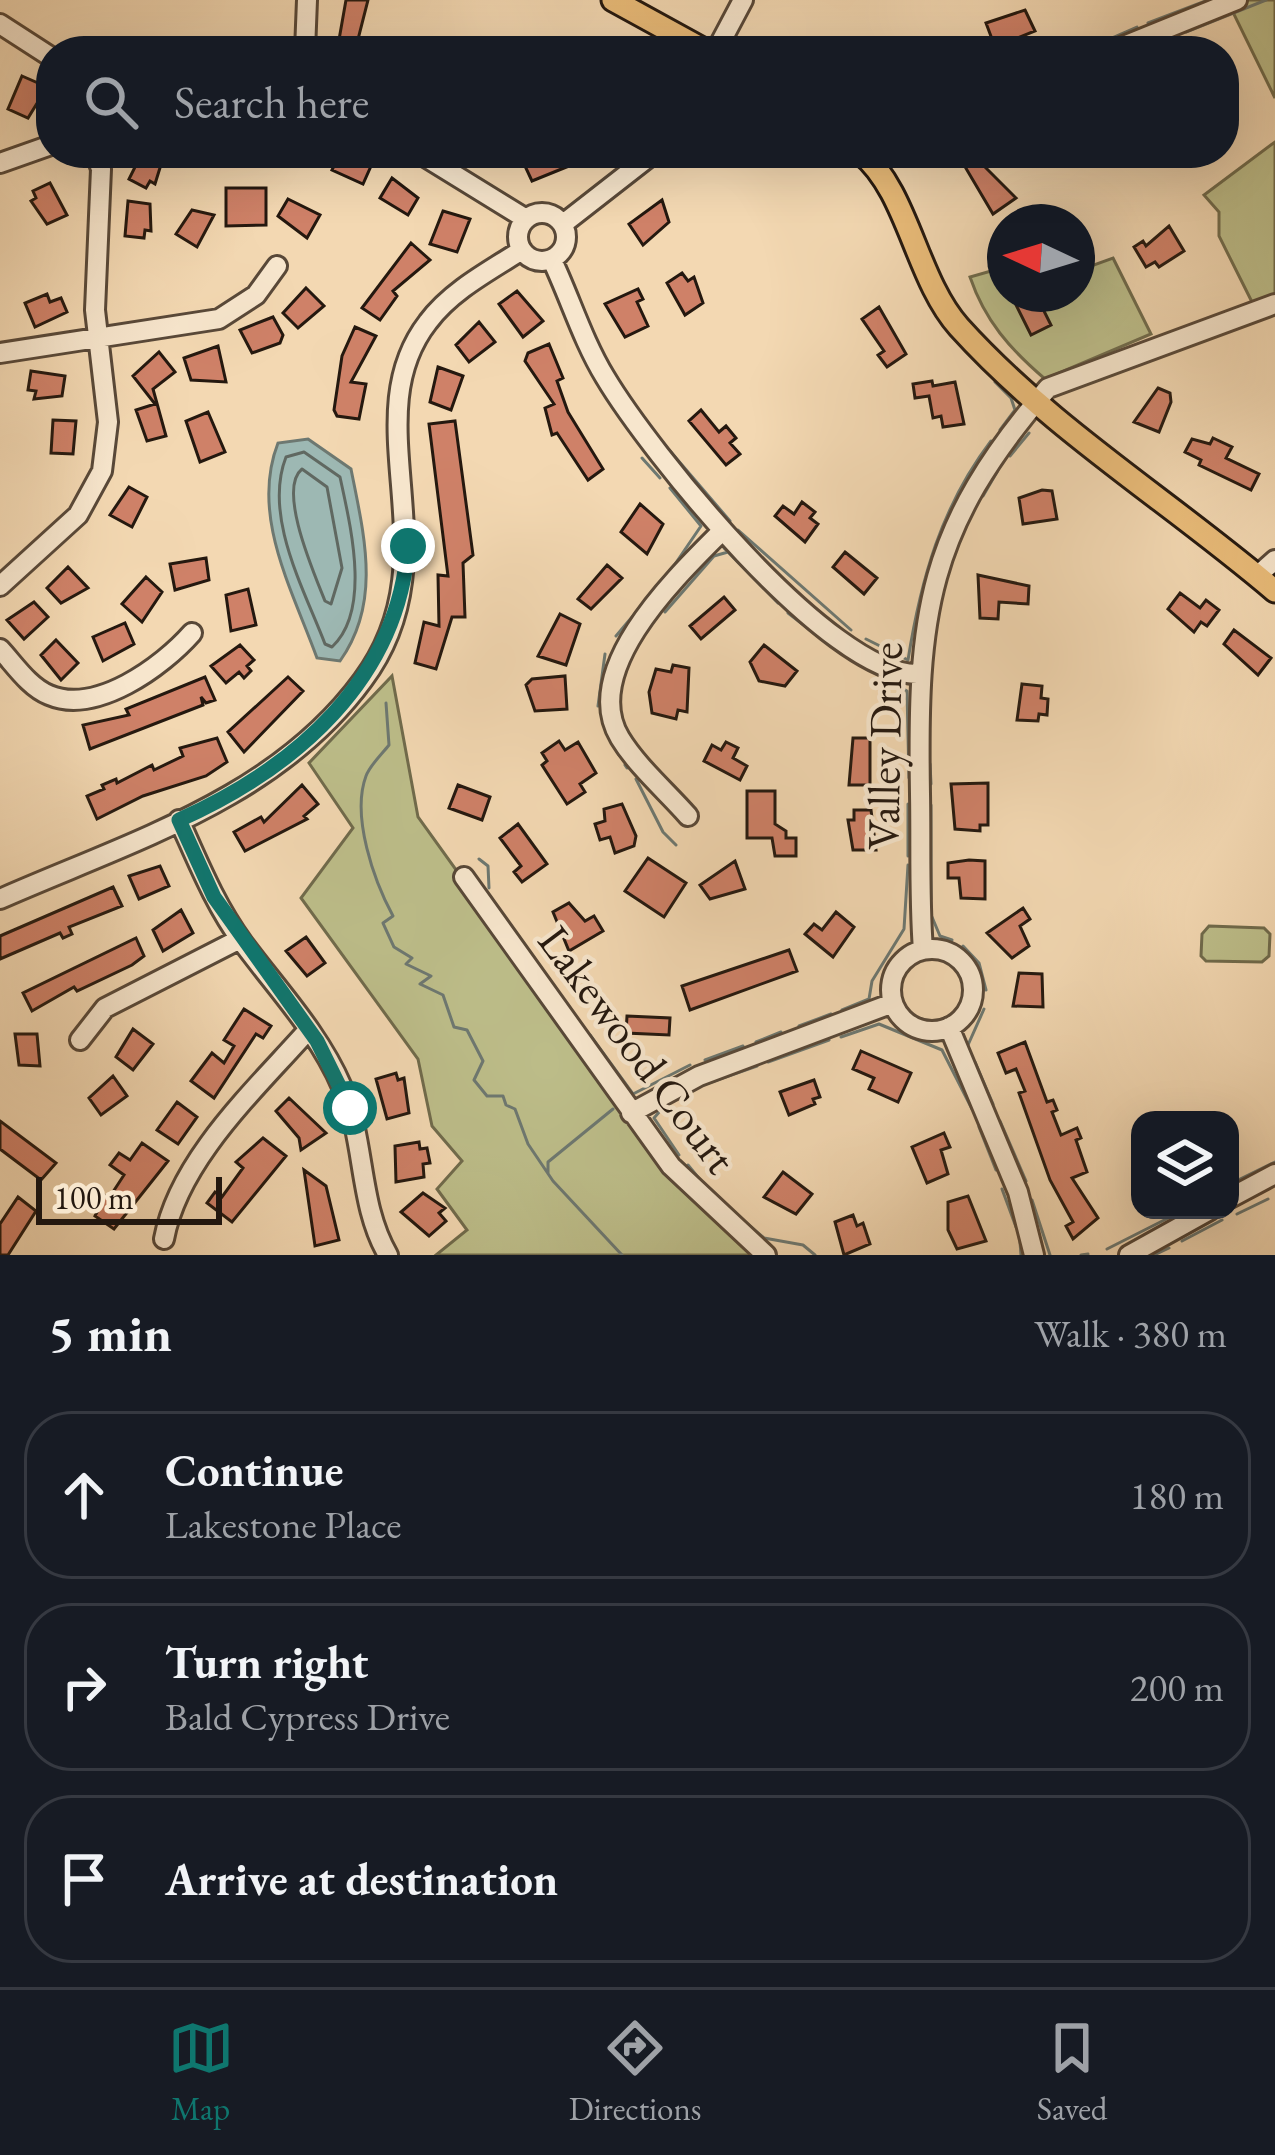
<!DOCTYPE html>
<html lang="en">
<head>
<meta charset="utf-8">
<style>
  :root { --surface:#171b24; --page:#242831; --text:#f1f3f6; --muted:#9ea1a6; --line:#363941; --accent:#0f766e }
  body { margin:0; font-family:"EB Garamond",serif; background:var(--page); color:var(--text) }
  .controls { position:absolute; right:36px; bottom:36px; display:grid; overflow:hidden; border-radius:24px; box-shadow:0 12px 48px #0002 }
  .controls button { width:108px; height:108px; display:grid; place-items:center; padding:0; border:0; border-bottom:3px solid var(--line); background:var(--surface); color:var(--text); font:60px sans-serif }
  .compass { position:absolute; left:987px; top:204px; width:108px; height:108px; border-radius:50%; background:var(--surface); box-shadow:0 12px 48px #0002; rotate:274deg }
  .scale { position:absolute; left:36px; bottom:30px; width:186px; box-sizing:border-box; padding-left:12px; border:6px solid #24180f; border-top:0; font-size:33px; line-height:42px; white-space:nowrap; color:#24180f; -webkit-text-stroke:9px #f7e6cd; paint-order:stroke }
  .stop { position:absolute; width:36px; height:36px; margin:-27px; border:9px solid #0f766e; border-radius:50%; background:#fff }
  .stop.end { background:#0f766e; border-color:#fff; box-shadow:0 3px 12px #0008 }
  .list { margin:0; padding:0; list-style:none }
  h2 { display:flex; justify-content:space-between; align-items:center; height:156px; margin:0; padding:0 48px; font-size:51px }
  h2 small { font-size:39px; font-weight:400; color:var(--muted) }
  .list li { display:grid; grid-template-columns:78px 1fr auto; gap:36px; align-items:center; box-sizing:border-box; height:168px; margin:0 24px 24px; padding:0 24px; border:3px solid var(--line); border-radius:48px }
  .list b { display:block; font-size:45px; white-space:nowrap }
  .list p { margin:0; font-size:39px; white-space:nowrap; color:var(--muted) }
  .list em { font-size:39px; font-style:normal; color:var(--muted) }
  .icon { flex:none; width:66px; height:66px; fill:none; stroke:currentColor; stroke-width:2; stroke-linecap:round; stroke-linejoin:round }
  .map { position:relative; flex:none; width:1275px; height:1255px; overflow:hidden }
  .search { position:absolute; background:var(--surface); box-shadow:0 12px 48px #0002; left:36px; right:36px; top:36px; height:132px; display:flex; align-items:center; gap:30px; box-sizing:border-box; padding:0 42px; border-radius:48px; color:var(--muted); font-size:45px }
  .sheet { height:732px; background:var(--surface) }
  nav { display:flex; justify-content:space-around; align-items:center; box-sizing:border-box; height:168px; border-top:3px solid var(--line); background:var(--surface); font-size:33px; color:var(--muted) }
  nav a { display:grid; justify-items:center; gap:6px }
  nav .on { color:var(--accent) }
  .map>svg:first-child { display:block }
  .green { fill:#bdbe8a; stroke:#706b4c; stroke-width:3 }
  .water { fill:#9db8b3; stroke:#6d7871; stroke-width:3 }
  .lines { fill:none; stroke-linecap:round; stroke-linejoin:round }
  .shore { stroke:#606861; stroke-width:3 }
  .stream { stroke:#6d7871; stroke-width:3 }
  .building { fill:#cf8168; stroke:#24180f; stroke-width:3 }
  .minor-casing { stroke:#584838; stroke-width:24 }
  .major-casing { stroke:#24180f; stroke-width:27 }
  .minor { stroke:#f7e6cd; stroke-width:18 }
  .major { stroke:#eabc79; stroke-width:21 }
  .route { stroke:#0f766e; stroke-width:15 }
  .labels { text-anchor:middle; dominant-baseline:central; stroke-width:9; stroke-linejoin:round; paint-order:stroke }
  .street-label { font-size:45px; fill:#24180f; stroke:#f7e6cd }
</style>
</head>
<body>
<div class="map">
<svg width="1275" height="1255" viewBox="0 0 1275 1255">
  <rect width="100%" height="100%" fill="#f3d8b2"/>
  <filter id="stains"><feTurbulence type="fractalNoise" baseFrequency=".00167" numOctaves="4"/><feColorMatrix values="0 0 0 0 .2 0 0 0 0 .09 0 0 0 0 .02 0 0 0 .5 -.17"/></filter>
  <radialGradient id="worn" r=".72"><stop offset=".6" stop-color="#630" stop-opacity="0"/><stop offset="1" stop-color="#630" stop-opacity=".3"/></radialGradient>
  <path class="green" d="M1227,0H1275V98Z
    M1275,142V295L1253,304L1219,236V212L1204,195Z
    M1113,258L1151,334L1045,379C1010,349 985,321 970,277L1005,267V294H1077V271Z
    M392,676L418,817L631,1113L758,1255H436L467,1230L437,1189L462,1161L432,1126L418,1059L301,898L353,828L309,763Z
    M1209,926L1264,928L1270,934L1269,956L1262,962L1206,961L1201,956L1202,934Z"/>
  <path class="water" d="M308,439L351,469C364,535 382,602 340,661L317,658C292,589 250,515 278,443Z"/>
  <g class="lines">
    <path class="shore" d="M304,452L340,477C350,524 372,610 332,647L325,644C304,589 263,516 286,457Z
      M302,469L327,487L342,568L331,604L325,601C314,573 277,489 302,469Z"/>
    <path class="stream" d="M1148,23L1208,0
      M1186,32L1266,0
      M1082,51L1137,27
      M1137,51L1172,37
      M995,382L1011,398L1015,410L1000,430
      M670,451L730,521
      M1010,456L1029,433
      M642,458L660,478
      M670,488L701,526L671,570
      M983,496L997,472
      M738,530L851,630
      M724,548L778,603
      M659,584L663,580
      M665,612L714,556L728,552
      M788,613L827,643
      M616,636L648,598
      M866,639L908,660C921,579 941,507 991,441
      M838,651L907,691L909,778
      M386,703L389,745C382,754 370,765 366,776C351,816 374,881 393,916L383,923L394,947L412,958L406,964L431,976L420,984L443,995L454,1027L467,1030L483,1061L474,1080L487,1096H503L506,1105L515,1109L528,1144L553,1181L622,1255
      M598,706L605,654
      M607,730L619,755
      M930,764L931,784
      M625,765L627,768
      M636,779L663,832L676,845
      M908,804V856
      M931,805V899
      M479,859L488,866L489,888
      M492,900L501,914
      M932,917L940,936L952,940
      M522,942L535,960
      M963,946L979,963L986,990
      M543,971L581,1024
      M842,1010L869,999L872,981L904,929L908,865
      M799,1026L831,1014
      M590,1035L633,1094L690,1065
      M841,1037L879,1024L942,1050L972,1109
      M756,1042L781,1032
      M968,1045L984,1009
      M705,1060L743,1046
      M768,1062L829,1040
      M975,1062L993,1104
      M697,1087L757,1066
      M667,1103L654,1118L679,1155
      M1000,1121L1026,1181
      M979,1127L996,1170
      M688,1165L706,1187
      M548,1173V1162L613,1109
      M1230,1184L1275,1162
      M1002,1189L1016,1227
      M1032,1200L1050,1255
      M1237,1214L1268,1199
      M738,1216L764,1238L803,1245L815,1255
      M1182,1241L1222,1220
      M1020,1242L1021,1255
      M1107,1249L1184,1210
      M1081,1255L1088,1254
      M1154,1255L1169,1248"/>
  </g>
  <path class="building" d="M346,0H368L355,51H337Z
    M1025,10L1035,31L995,47L986,23Z
    M22,76L47,87L28,118L8,109Z
    M142,153L163,158L155,184L150,181L146,188L129,179Z
    M340,153L371,166L363,184L332,170Z
    M529,153L560,157L601,153L532,181L524,164L532,160Z
    M975,157L1016,198L993,214L964,165Z
    M392,178L418,198L408,215L380,198Z
    M50,183L67,215L47,224L31,201L36,198L33,191Z
    M226,188H266V225L226,226Z
    M288,199L320,215L307,238L278,216Z
    M662,200L669,222L643,245L629,224Z
    M128,201L150,204L151,231L145,230L144,238L125,236Z
    M192,210L214,215L197,247L176,234Z
    M443,211L470,219L457,252L430,244Z
    M1169,226L1184,251L1159,267L1155,262L1146,267L1134,247L1143,241L1146,246Z
    M411,243L430,260L393,291L397,296L380,320L362,308Z
    M682,273L688,281L694,277L703,303L685,315L667,283Z
    M306,288L324,306L298,328L283,313Z
    M638,289L643,299L637,302L648,326L625,337L605,304Z
    M517,291L543,321L523,337L499,304Z
    M47,294L50,302L61,298L67,312L35,327L25,303Z
    M1036,295L1051,325L1031,335L1016,305Z
    M879,307L906,354L887,367L878,355L884,351L862,319Z
    M273,317L283,335L280,343L252,353L240,330Z
    M479,322L495,342L469,362L456,345Z
    M355,327L376,336L351,382L366,384L359,419L337,416L334,410L342,356Z
    M549,344L563,378L557,381L568,412L603,469L588,480L557,433L552,435L545,408L554,404L525,361L528,353Z
    M218,346L226,382L191,380L184,358Z
    M159,352L175,372L153,389L166,436L147,441L136,410L155,404L133,376Z
    M438,367L463,376L451,410L430,402Z
    M31,371L65,376L62,396L34,399L36,391L28,390Z
    M932,381L933,386L955,382L964,424L943,427L941,416L933,418L929,396L915,398L913,384Z
    M1158,388L1170,393L1171,402L1159,432L1134,422Z
    M701,410L719,432L726,426L736,438L730,443L740,454L726,465L689,421Z
    M208,412L225,452L200,462L186,421Z
    M53,420L76,421L73,454L51,453Z
    M455,421L473,555L463,563L465,617H452L436,669L415,663L424,622L439,626L438,575L448,576L429,424Z
    M1213,438L1232,447L1226,458L1259,474L1251,490L1199,465L1201,460L1185,452L1192,439L1210,444Z
    M129,487L147,497L132,527L110,515Z
    M1042,490L1052,491L1057,519L1023,524L1019,498Z
    M802,502L815,512L810,518L818,524L805,542L775,516L783,506L794,514Z
    M640,504L663,524L647,554L621,532Z
    M845,552L877,578L864,594L833,567Z
    M206,558L209,580L175,590L170,564Z
    M607,565L622,578L591,609L578,599Z
    M68,567L88,588L61,603L47,588Z
    M978,575L1029,586L1028,604L999,602L998,619L980,618Z
    M146,577L162,592L142,622L122,604Z
    M248,589L256,625L231,631L226,595Z
    M1180,593L1200,608L1206,600L1219,610L1207,626L1201,622L1194,632L1168,609Z
    M724,597L735,610L701,639L690,626Z
    M34,602L48,617L24,639L7,620Z
    M560,614L580,624L566,665L538,656Z
    M125,623L134,644L103,661L93,637Z
    M1234,630L1271,658L1258,675L1224,644Z
    M56,640L78,663L61,680L41,655Z
    M240,645L254,660L247,666L251,671L244,678L239,672L226,683L211,666Z
    M764,645L797,671L785,686L759,681L750,662Z
    M673,665L689,668L687,712L678,710L676,719L652,713L649,692L656,669L671,672Z
    M565,676L567,709L535,711L526,685L532,679Z
    M205,677L215,700L206,703L201,697L203,705L90,749L83,725L129,715L126,709Z
    M288,677L303,691L244,752L228,732Z
    M1022,684L1042,686L1041,698L1048,699L1047,715L1039,714L1038,721L1017,720Z
    M217,738L227,762L206,776L143,796L97,819L87,796L104,789L102,785L116,779L117,783L152,765L154,770L183,756L180,748Z
    M853,738H870V785H849Z
    M559,741L565,750L578,742L596,773L580,784L585,792L567,804L542,765L547,761L542,753Z
    M726,742L738,748L733,758L747,766L740,780L704,761L712,745L721,750Z
    M988,783V825H980V831L955,829L951,784Z
    M302,785L318,804L304,816L307,819L245,851L234,832L261,817L264,822Z
    M458,785L490,797L482,820L449,808Z
    M747,791H775V824L786,831V838H796V856H775L772,838H747Z
    M622,804L636,836L634,846L615,853L610,837L600,840L595,824L605,821L604,809Z
    M854,810H871L876,850H853L848,820H854Z
    M518,824L547,864L522,882L514,872L521,866L500,838Z
    M648,858L686,883L664,917L625,891Z
    M969,860L985,861V899L961,898L959,878H948V863Z
    M735,861L745,889L710,899L700,885Z
    M160,866L169,886L139,899L129,876Z
    M113,887L122,906L69,927L72,934L63,938L60,933L0,959V936Z
    M569,903L585,921L594,916L603,931L569,951L553,912Z
    M1023,908L1030,919L1020,926L1029,946L1012,958L987,933Z
    M181,910L193,933L163,951L153,930Z
    M836,912L854,927L833,957L805,934L814,924L822,930Z
    M306,937L325,963L307,976L286,951Z
    M136,938L144,956L132,965L77,991L74,987L32,1011L23,993Z
    M789,950L797,971L690,1010L682,986Z
    M1019,973L1042,974L1043,1007L1013,1006Z
    M244,1009L271,1026L263,1038L256,1034L214,1098L191,1081L212,1053L224,1063L234,1046L224,1040Z
    M627,1016L670,1018L669,1035L626,1033Z
    M133,1029L153,1044L133,1070L116,1057Z
    M15,1034H37L40,1066L19,1065Z
    M1025,1042L1047,1102L1053,1100L1057,1110L1052,1112L1061,1135L1077,1128L1081,1138L1076,1140L1087,1172L1072,1178L1098,1218L1073,1239L1066,1226L1073,1222L1050,1180L1019,1093L1025,1091L1016,1069L1006,1073L998,1053Z
    M861,1051L911,1073L898,1102L869,1089L874,1078L853,1069Z
    M396,1073L398,1080L404,1078L409,1113L387,1119L376,1079Z
    M113,1076L127,1096L101,1115L89,1098Z
    M814,1080L820,1097L813,1099L815,1104L789,1115L780,1092Z
    M289,1098L326,1133L301,1150L299,1138L276,1111Z
    M177,1102L197,1117L178,1144L157,1130Z
    M0,1121L56,1163L41,1180L0,1149Z
    M944,1133L950,1147L941,1150L948,1174L927,1183L912,1147Z
    M263,1138L286,1156L232,1222L207,1203L215,1192L222,1197L243,1168L236,1162Z
    M419,1142L420,1149L427,1148L430,1163L423,1164L424,1177L396,1182L395,1146Z
    M142,1143L168,1161L114,1229L95,1216L98,1210L92,1206L101,1193L109,1198L124,1175L110,1165L119,1153L130,1160Z
    M304,1170L326,1186L339,1240L315,1246Z
    M783,1172L812,1194L796,1214L764,1197Z
    M423,1193L445,1208L439,1213L446,1221L429,1236L401,1212Z
    M968,1196L986,1241L957,1249L948,1230V1202Z
    M18,1197L36,1211L8,1255H0V1224Z
    M853,1215L857,1226L863,1223L870,1244L844,1255L835,1222Z"/>
  <g class="lines">
    <defs>
      <path id="minor" d="M0,24L51,57
        M305,51L307,0
        M716,51L743,0
        M1111,51L1237,0
        M76,153H100
        M419,153L526,219
        M0,163L51,145
        M518 237a24 24 0 1 1 48 0a24 24 0 1 1-48 0Z
        M563,224L654,153
        M552,260C570,298 583,341 605,377C649,451 829,676 918,674
        M0,353L219,319L256,295L277,266
        M1257,576L1275,560
        M0,586L78,515L102,471L108,422L95,310L101,169L96,155
        M0,649C14,664 29,687 49,695C96,715 162,667 192,633
        M688,816C666,791 637,766 620,738C579,670 676,577 721,532
        M179,820C198,862 215,905 243,943C277,989 319,1033 342,1087C366,1141 358,1204 388,1255
        M464,877L671,1166L766,1255
        M0,899C129,842 276,799 363,680C456,555 351,421 428,322C451,291 489,271 522,250
        M891 990a41 41 0 1 1 82 0a41 41 0 1 1-82 0Z
        M923,950C919,898 921,846 920,794C917,615 926,529 1048,388L1275,304
        M949,1027L1018,1192L1034,1255
        M80,1040L105,1008L240,939
        M631,1113L699,1076L893,1003
        M1230,1198L1275,1174
        M164,1239C179,1159 256,1089 309,1029
        M1129,1255L1210,1210"/>
      <path id="major" d="M613,0L706,51
        M861,153C908,191 916,279 959,327C1052,430 1171,502 1275,591"/>
    </defs>
    <use href="#minor" class="minor-casing"/>
    <use href="#major" class="major-casing"/>
    <use href="#minor" class="minor"/>
    <use href="#major" class="major"/>
  </g>
  <g class="lines">
    <path class="route" d="M350,1108L317,1041L214,897L179,820C295,768 398,680 408,546"/>
  </g>
  <g class="labels">
    <g class="street-label">
      <text transform="translate(884 746) rotate(-89)">Valley Drive</text>
      <text transform="translate(638 1049) rotate(53)">Lakewood Court</text>
    </g>
  </g>
  <rect width="100%" height="100%" filter="url(#stains)"/>
  <rect width="100%" height="100%" fill="url(#worn)"/>
</svg>
<div class="controls">
<button><svg class="icon" aria-label="layers" viewBox="0 0 24 24"><path d="M12 4l9 5-9 5-9-5zM3 14l9 5 9-5"/></svg></button>
</div>
<svg class="compass" viewBox="-18 -18 36 36"><path d="M0-13l5 13h-10z" fill="#e53935"/><path d="M0 13l5-13h-10z" fill="#9ea1a6"/></svg>
<div class="scale">100 m</div>
<div class="stop" style="left:350px;top:1108px"></div>
<div class="stop end" style="left:408px;top:546px"></div>
<div class="search"><svg class="icon" aria-label="search" viewBox="0 0 24 24"><circle cx="10" cy="10" r="6"/><path d="M15 15l6 6"/></svg>Search here</div>
</div>
<section class="sheet">
<h2>5 min<small>Walk · 380 m</small></h2>
<ul class="list">
<li><svg class="icon" aria-label="ahead" viewBox="0 0 24 24"><path d="M12 20V5M6 11l6-6 6 6"/></svg><div><b>Continue</b><p>Lakestone Place</p></div><em>180 m</em></li>
<li><svg class="icon" aria-label="right" viewBox="0 0 24 24"><path d="M7 20v-9h11M14 6l5 5-5 5"/></svg><div><b>Turn right</b><p>Bald Cypress Drive</p></div><em>200 m</em></li>
<li><svg class="icon" aria-label="arrive" viewBox="0 0 24 24"><path d="M6 21V4h12l-3 4 3 4H6"/></svg><div><b>Arrive at destination</b></div></li>
</ul>
</section>
<nav>
<a class="on"><svg class="icon" aria-label="map" viewBox="0 0 24 24"><path d="M3 6l6-2 6 2 6-2v14l-6 2-6-2-6 2zM9 4v14M15 6v14"/></svg>Map</a>
<a><svg class="icon" aria-label="directions" viewBox="0 0 24 24"><path d="M12 3l9 9-9 9-9-9zM9 14v-3h6M13 9l2 2-2 2"/></svg>Directions</a>
<a><svg class="icon" aria-label="saved" viewBox="0 0 24 24"><path d="M7 4h10v16l-5-4-5 4z"/></svg>Saved</a>
</nav>
</body>
</html>
